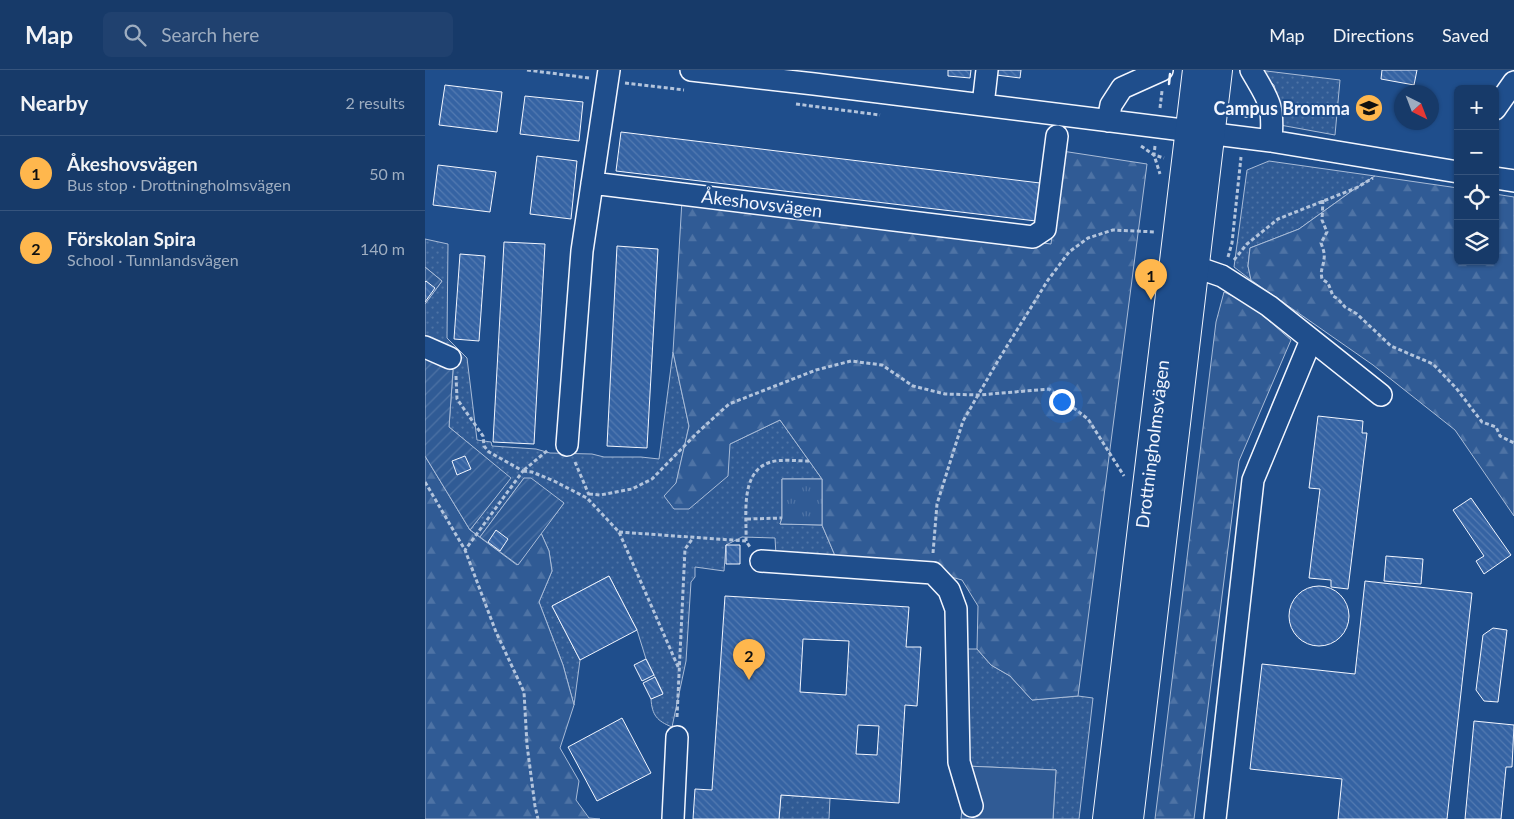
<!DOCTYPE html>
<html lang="en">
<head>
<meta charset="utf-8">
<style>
  :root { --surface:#173a69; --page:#20416f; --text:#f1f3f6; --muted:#9eadc0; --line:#36547d; --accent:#ffb74d }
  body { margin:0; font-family:Lato,sans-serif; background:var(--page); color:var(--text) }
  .controls { position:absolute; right:15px; top:15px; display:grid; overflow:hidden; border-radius:8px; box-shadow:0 1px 4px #0004 }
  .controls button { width:45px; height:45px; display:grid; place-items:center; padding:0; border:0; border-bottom:1px solid var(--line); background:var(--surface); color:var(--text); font:25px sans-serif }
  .compass { position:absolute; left:969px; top:15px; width:45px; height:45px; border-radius:50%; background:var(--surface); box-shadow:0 1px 4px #0004; rotate:138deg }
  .you { position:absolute; left:636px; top:331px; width:18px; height:18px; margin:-12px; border:4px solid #fff; border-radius:50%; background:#1a73e8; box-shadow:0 0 0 8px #1a73e833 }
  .badge { display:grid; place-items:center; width:32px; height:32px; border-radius:50%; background:var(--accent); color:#111; font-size:16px; font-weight:700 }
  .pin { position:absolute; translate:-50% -41px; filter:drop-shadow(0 1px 2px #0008) }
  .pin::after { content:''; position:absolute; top:26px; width:18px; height:15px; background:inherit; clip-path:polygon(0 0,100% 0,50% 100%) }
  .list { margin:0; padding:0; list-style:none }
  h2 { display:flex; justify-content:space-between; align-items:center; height:65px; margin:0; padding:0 20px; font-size:21px }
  h2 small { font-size:16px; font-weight:400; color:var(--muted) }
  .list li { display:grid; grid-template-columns:32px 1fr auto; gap:15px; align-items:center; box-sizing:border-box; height:75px; padding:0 20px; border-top:1px solid var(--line) }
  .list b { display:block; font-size:19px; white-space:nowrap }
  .list p { margin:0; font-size:16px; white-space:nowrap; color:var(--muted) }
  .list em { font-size:16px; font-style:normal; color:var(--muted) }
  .icon { flex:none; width:28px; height:28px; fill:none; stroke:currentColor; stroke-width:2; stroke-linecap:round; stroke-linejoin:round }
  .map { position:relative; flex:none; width:1089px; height:749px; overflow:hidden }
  header { display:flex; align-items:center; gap:30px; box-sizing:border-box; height:70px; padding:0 25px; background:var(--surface); border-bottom:1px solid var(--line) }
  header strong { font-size:24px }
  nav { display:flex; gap:28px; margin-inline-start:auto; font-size:18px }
  .search { width:350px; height:45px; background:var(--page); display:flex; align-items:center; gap:12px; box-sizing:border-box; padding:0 18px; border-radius:8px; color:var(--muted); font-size:19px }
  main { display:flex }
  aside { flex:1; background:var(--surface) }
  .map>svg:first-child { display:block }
  .grass { fill:url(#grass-dots); stroke:#a8bbd7 }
  .forest { fill:url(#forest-firs); stroke:#a8bbd7 }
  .park { fill:url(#park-tufts); stroke:#a8bbd7 }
  .garden { fill:url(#garden-furrows); stroke:#a8bbd7 }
  .pitch { fill:#305b95; stroke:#a8bbd7 }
  .building { fill:url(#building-back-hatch); stroke:#f2f6ff; fill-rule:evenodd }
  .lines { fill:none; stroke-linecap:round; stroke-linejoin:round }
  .minor-casing { stroke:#f2f6ff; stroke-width:24 }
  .major-casing { stroke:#f2f6ff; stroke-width:30 }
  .path { stroke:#b3c4dc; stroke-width:3; stroke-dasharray:4 2.5; stroke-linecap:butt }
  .minor { stroke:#1f4e8c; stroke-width:21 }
  .major { stroke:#1f4e8c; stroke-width:28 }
  .wall { stroke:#f2f6ff; stroke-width:2.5 }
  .labels { text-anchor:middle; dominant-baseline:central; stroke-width:4; stroke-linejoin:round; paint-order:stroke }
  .poi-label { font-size:18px; font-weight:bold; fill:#f2f6ff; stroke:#1f4e8c; text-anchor:end }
  .street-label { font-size:18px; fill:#f2f6ff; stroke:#1f4e8c }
</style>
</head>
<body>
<header>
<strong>Map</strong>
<div class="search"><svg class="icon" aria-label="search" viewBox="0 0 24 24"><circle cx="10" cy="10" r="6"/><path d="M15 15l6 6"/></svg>Search here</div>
<nav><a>Map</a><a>Directions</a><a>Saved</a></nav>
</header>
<main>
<aside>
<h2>Nearby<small>2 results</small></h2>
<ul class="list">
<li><span class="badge">1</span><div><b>Åkeshovsvägen</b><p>Bus stop · Drottningholmsvägen</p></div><em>50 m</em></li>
<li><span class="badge">2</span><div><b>Förskolan Spira</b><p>School · Tunnlandsvägen</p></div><em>140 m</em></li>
</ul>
</aside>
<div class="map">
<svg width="1089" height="749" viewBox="0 0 1089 749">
  <defs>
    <pattern id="grass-dots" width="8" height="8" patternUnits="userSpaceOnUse" patternTransform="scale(1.25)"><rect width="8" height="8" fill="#305b95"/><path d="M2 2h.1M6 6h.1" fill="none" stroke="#4e73a5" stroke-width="1.8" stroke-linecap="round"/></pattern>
    <pattern id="forest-firs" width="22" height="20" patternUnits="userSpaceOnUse" patternTransform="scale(1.25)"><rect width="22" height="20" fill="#305b95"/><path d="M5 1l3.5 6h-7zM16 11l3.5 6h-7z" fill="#4e73a5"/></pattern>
    <pattern id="park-tufts" width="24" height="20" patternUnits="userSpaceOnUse" patternTransform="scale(1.25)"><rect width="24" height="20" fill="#305b95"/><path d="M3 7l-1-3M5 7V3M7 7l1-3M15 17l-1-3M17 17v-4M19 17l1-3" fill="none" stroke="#4e73a5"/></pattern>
    <pattern id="garden-furrows" width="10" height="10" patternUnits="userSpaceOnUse" patternTransform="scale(1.25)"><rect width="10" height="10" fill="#305b95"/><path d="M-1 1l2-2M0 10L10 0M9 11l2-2" fill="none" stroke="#4e73a5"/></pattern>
    <pattern id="building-back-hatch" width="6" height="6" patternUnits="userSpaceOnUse" patternTransform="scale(1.25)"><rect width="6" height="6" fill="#3563a3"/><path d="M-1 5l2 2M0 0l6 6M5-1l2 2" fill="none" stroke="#537ab1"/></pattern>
  </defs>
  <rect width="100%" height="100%" fill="#1f4e8c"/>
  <path class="grass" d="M833,0L915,10L910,65L855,55L852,25L849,15Z
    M844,91L950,106L931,118L874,159L825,178L823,196L826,210L809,197L822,100Z
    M0,169L23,174L22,268L42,288L52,370L66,372L67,376L111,379L125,383L167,384L179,387H216L234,389L248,282L264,356L251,414L305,374L355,350L397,409H357V448L355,454L397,455L411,488L351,485L350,468L317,467L301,475L299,501L270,497V507L266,512L261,591L247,657C232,651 227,645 226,629L238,623L221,589L212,560L184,506L127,536L155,590L149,635L138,595L114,532L127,501L124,481L116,463L139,433L99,408L55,467L45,460L85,408L24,357L28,300L0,280V234L17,211L0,197Z
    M540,579H552L566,595L585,606L607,630L653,626L668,628L654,749H628L631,700L541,696Z
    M356,725L405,728L404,749H354Z"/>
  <path class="forest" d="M637,81L722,94L653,626L607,630L585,606L566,595L552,579L553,536L537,510L493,498L411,488L397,455V409L355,350L305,374L303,406L264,439H249L239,426L251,413L264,356L248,282L257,130L626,174Z
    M950,106L1033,118V191H1070V124L1089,127V446L1030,360L948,295L826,210L823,196L825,178L874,159L931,118Z
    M799,222L826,235L866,270L814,391L769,749H730L791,252Z
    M0,386L45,460L92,495L116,463L124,481L127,501L114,532L138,595L149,635L135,678L154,711L151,730L164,748L175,749H0Z"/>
  <path class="park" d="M357,409H397V455L355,454L357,448Z"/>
  <path class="garden" d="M0,197L17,211L0,234Z
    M0,280L24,291L28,300L24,357L86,408L45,460L0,386Z
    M99,408H106L139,433L93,495L55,467Z"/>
  <path class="pitch" d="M541,696L631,700L628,749H536Z"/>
  <path class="building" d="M523,0H546L545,8L523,6Z
    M572,0H596L595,8L571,5Z
    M957,0H992L989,15L956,9Z
    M20,15L77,22L72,62L14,55Z
    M100,26L158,32L154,71L95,64Z
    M196,62L615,113L611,151L191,101Z
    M112,86L152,91L146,149L105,144Z
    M13,95L71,102L65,142L8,135Z
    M79,172L120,174L109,374L68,372Z
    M192,176L233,179L222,378L182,376Z
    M35,184L60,186L54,271L29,269Z
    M1,211L10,218L0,232V212Z
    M893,346L938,351L937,363H942L923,519L906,517V510L884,508L895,419L884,418Z
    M40,386L46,399L32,405L27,391Z
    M1046,428L1086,485L1059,504L1051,491L1059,486L1028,440Z
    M71,460L83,469L75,481L63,472Z
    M301,475H315V494H301Z
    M961,486L998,489L996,514L959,511Z
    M184,506L212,560L155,590L127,536Z
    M940,511L1047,523L1022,749H913L917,709L825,699L837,594L930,604Z
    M864 546a30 30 0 1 1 60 0a30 30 0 1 1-60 0Z
    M300,526L484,537L481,577H496L492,636L480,635L474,733L356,725L354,749H268L270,719L287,720ZM378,569L424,571L421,625L375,622ZM433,655L454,656L452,685L431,684Z
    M1068,558L1082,560L1073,632L1059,631L1051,620L1058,565Z
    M221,589L229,605L217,611L209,595Z
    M230,607L238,624L226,629L218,613Z
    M197,648L226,703L172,731L143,677Z
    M1049,651L1089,655L1087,697H1081L1076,749H1040Z"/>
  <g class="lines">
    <defs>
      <path id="minor" d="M266,0L389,14L846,71L1033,102
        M826,0C844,31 849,34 846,71
        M558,35L562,0
        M1070,39L1089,12
        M683,51L686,35L697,18L737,0
        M1070,108L1089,111
        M167,113L608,167L620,159L632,66
        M771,197L797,206L844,236L956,325
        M0,277L25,288
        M142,375L157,181L184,0
        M336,491L508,503L524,520L531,539L534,692L547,736
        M248,749L252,667
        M790,749L828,410L886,270"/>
      <path id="major" d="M682,749L772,0
        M704,749L793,0"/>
    </defs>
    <use href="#minor" class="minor-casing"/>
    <use href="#major" class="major-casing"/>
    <path class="path" d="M102,0L164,8
      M200,13L259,20
      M371,34L455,45
      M810,37L822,39
      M735,38L737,21
      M821,48L822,35
      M716,76L729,85L739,88
      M730,76L729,85L735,104
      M898,130L897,150L902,162L896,173C898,178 900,184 899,189C898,199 895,199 897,209L903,213L908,226L913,229L920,237L932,244L966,276L1008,294L1031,318L1057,352L1071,357L1075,366L1089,373
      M803,187L807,173L816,87
      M809,190L822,174L853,149L931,118L948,108
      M31,306L32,329L58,366L59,376L64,382L98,401L40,480
      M150,392L164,425
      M99,400L123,380
      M98,401L107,402L129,411L162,428L194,462L254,599
      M0,412L40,480L71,562L99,622L102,675L110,736L113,749
      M164,424L175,425L207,419L227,409L272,363L304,334L391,300L426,291L457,295L488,316L520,324L554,325L624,319L663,349L699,406
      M322,449L357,448
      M194,462L321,471L325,477
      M321,471C322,446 314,401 346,392C355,389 374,391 385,391
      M508,483L512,434L538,351L574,289L623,210L644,182L663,168L688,160L731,162
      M252,647L260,479L268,468"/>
    <use href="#minor" class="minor"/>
    <use href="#major" class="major"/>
    <path class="wall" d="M744,14L745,4"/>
  </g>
  <defs>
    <symbol id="university-disc" viewBox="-11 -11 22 22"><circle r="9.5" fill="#ffb74d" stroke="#1f4e8c"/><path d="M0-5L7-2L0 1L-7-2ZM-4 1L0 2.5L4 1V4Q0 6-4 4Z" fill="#111"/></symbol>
  </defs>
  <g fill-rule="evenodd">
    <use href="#university-disc" x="928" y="22" width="32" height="32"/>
  </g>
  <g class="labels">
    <g class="poi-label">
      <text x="925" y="38">Campus Bromma</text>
    </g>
    <g class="street-label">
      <text transform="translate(337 133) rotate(7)">Åkeshovsvägen</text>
      <text transform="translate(727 374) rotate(-83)">Drottningholmsvägen</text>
    </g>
  </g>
</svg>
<div class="controls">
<button>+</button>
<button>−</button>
<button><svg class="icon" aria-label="locate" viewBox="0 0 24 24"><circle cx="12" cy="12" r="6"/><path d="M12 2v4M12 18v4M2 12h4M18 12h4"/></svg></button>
<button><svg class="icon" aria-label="layers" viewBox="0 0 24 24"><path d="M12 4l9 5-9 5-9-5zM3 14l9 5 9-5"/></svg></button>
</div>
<svg class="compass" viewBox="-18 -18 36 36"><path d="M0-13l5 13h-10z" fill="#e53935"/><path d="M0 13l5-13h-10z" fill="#9eadc0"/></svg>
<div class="you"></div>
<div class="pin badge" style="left:726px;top:230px">1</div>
<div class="pin badge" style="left:324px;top:610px">2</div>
</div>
</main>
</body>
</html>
